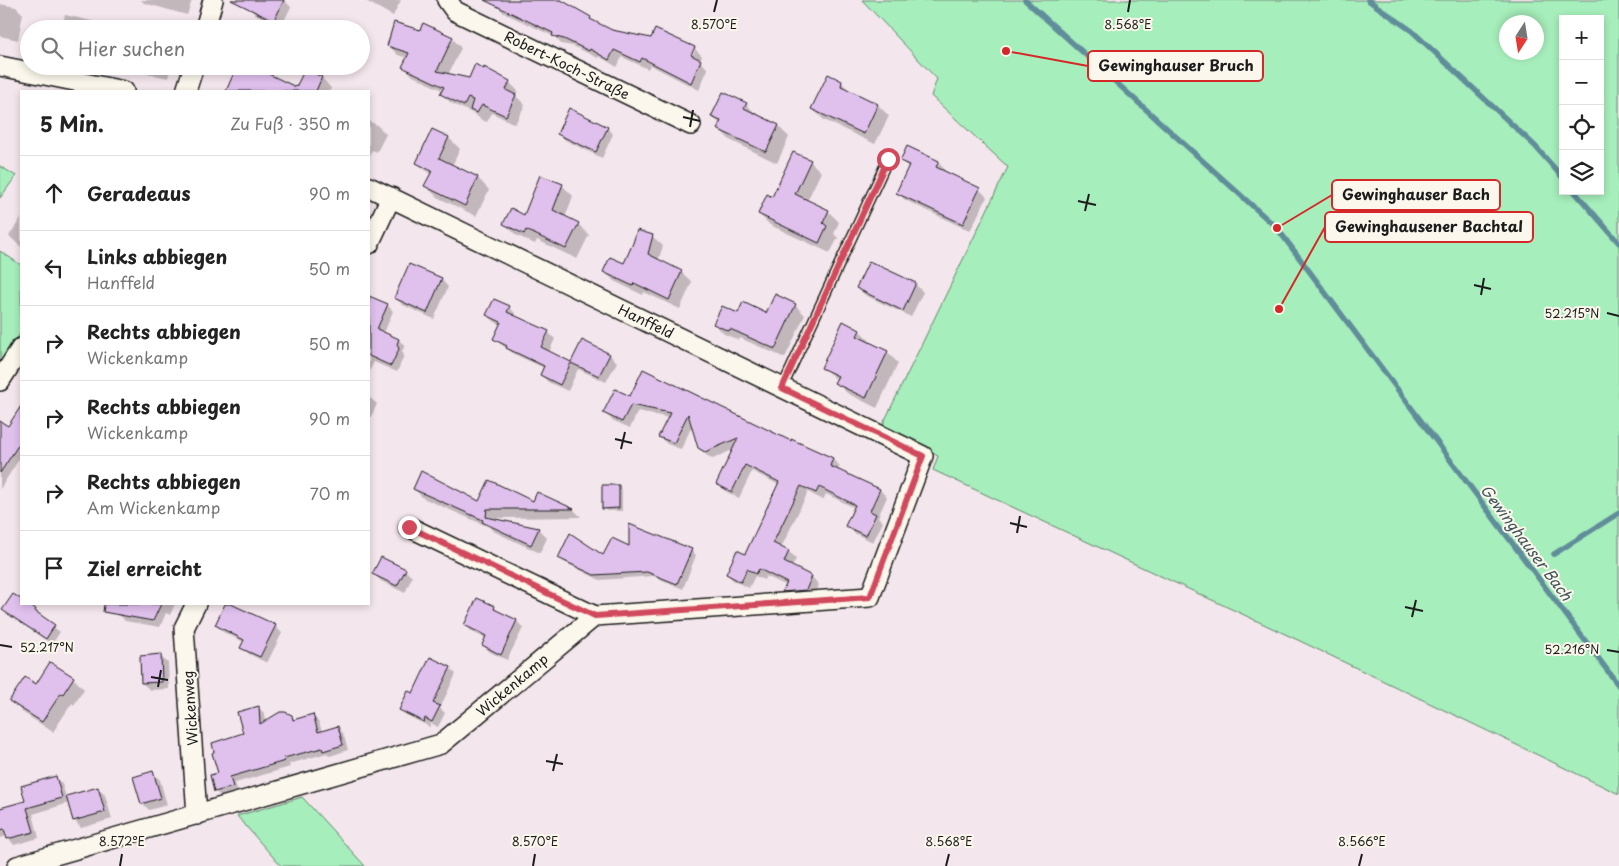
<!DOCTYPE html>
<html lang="de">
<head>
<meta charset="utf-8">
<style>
  :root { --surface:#fff; --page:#f6f6f6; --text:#222; --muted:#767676; --line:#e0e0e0 }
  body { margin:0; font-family:"Playpen Sans",sans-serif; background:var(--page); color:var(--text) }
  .controls { position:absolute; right:15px; top:15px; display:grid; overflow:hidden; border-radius:0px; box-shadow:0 2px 8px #0003 }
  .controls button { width:45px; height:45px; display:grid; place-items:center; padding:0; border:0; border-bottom:1px solid var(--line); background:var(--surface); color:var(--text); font:25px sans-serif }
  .compass { position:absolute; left:1499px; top:15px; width:45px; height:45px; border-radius:50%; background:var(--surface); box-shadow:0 2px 8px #0003; rotate:192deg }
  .stop { position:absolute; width:15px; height:15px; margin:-11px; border:4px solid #d1495b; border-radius:50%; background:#fff }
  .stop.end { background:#d1495b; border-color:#fff; box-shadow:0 1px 5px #0008 }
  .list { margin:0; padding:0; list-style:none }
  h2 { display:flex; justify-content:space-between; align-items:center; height:65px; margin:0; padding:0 20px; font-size:21px }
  h2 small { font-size:16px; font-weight:400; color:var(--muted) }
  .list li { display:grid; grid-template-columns:32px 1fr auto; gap:15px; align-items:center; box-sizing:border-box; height:75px; padding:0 20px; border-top:1px solid var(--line) }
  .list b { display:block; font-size:19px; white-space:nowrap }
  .list p { margin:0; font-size:16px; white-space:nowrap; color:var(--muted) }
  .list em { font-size:16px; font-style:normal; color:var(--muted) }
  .icon { flex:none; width:28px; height:28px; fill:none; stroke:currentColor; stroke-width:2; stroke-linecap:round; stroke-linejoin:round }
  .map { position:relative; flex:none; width:1619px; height:866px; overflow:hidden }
  .search { position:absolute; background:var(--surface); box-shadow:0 2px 8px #0003; left:20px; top:20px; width:350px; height:55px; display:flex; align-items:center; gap:12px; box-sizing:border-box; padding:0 18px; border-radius:28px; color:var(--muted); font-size:19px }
  .panel { position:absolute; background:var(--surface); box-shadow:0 2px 8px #0003; left:20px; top:90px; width:350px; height:515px; border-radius:0px }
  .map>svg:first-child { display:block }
  .green { fill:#a6eebb; stroke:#61856c; fill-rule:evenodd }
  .shadow { fill:#0003; fill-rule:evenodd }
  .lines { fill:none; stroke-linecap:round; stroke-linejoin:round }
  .stream { stroke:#608d9a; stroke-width:5.5 }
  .building { fill:#e0c0ed; stroke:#1c1c1c }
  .lane-casing { stroke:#1c1c1c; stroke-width:12 }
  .street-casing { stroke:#1c1c1c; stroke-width:22 }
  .lane { stroke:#fbf7ec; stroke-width:9 }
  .street { stroke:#fbf7ec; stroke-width:19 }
  .route { stroke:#d1495b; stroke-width:6 }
  .ticks { fill:none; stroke:#1c1c1c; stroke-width:2 }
  .labels { text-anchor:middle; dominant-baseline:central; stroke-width:4; stroke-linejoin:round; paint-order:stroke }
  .street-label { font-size:14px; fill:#1c1c1c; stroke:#fbf7ec }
  .water-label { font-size:15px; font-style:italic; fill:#3e545b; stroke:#fbf7ec }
  .ticks-label { font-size:12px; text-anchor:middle; fill:#1c1c1c; stroke:#fbf7ec; stroke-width:4; stroke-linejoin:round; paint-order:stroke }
  .leader { fill:none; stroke:#d62828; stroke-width:2 }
  .callout-dot { fill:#d62828; stroke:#fbf7ec; stroke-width:2 }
  .callout { fill:#fbf7ec; stroke:#d62828; stroke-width:2 }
  .callout-label { font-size:15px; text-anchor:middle; font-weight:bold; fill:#1c1c1c }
</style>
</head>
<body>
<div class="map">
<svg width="1619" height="866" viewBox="0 0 1619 866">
  <rect width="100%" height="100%" fill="#f3e6ec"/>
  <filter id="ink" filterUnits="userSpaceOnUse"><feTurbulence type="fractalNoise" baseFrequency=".02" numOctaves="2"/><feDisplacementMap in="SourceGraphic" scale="10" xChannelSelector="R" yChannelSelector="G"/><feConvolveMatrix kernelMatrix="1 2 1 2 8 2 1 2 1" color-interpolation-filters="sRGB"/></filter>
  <g filter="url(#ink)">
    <path class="green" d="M862,0H1619V794L1300,641L933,470L938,456L882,426L1008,167L931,96L937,79ZM1563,19H1600V191H1563ZM1506,22H1536V52H1506Z
      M0,166L16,176L0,198Z
      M0,251L21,265V332L0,365Z
      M302,797L365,866H281L237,816Z"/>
    <path class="shadow" d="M141,0H192L187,15L144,3Z
      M251,0H284L291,7L281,27L255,14L248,7Z
      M364,0H401L393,16Z
      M499,0H555L590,18L595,23L612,31L694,48L702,56L700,61L708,69L699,90L650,65L648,69L622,57L617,67L599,56L598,58L573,46L561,44L555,37L504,13L496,5ZM692,50H695L690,61L688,60Z
      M0,4L16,7L23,14L18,40L0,36Z
      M65,15L110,25L116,29H61Z
      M452,38L461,48L448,75L469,79L509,82L518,91L516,96L525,105L515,124L492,113L487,122L480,119L474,113V114L451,103L442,94L444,91L413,76L404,67L408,58L398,55L388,45Z
      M113,66H171L168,78Z
      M238,66H249L297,88L305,71L322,78L331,88L330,91H227Z
      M841,82L852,93L878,105L889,116L875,144L824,120L813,109Z
      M746,104L757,115L778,126L789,137L777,163L730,140L719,129L721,125L712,116Z
      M369,121L377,125L386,134L377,152L372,150L369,157Z
      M607,128L613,134L602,158L565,140L558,133Z
      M433,130L449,138L460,149L452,166L478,178L489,190L476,216L437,197L426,186L431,175L417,163Z
      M810,161L821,172L807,201L828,211L839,222L834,234L838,238L830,253L770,225L759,214Z
      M901,161L938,162L945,170L944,173L979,189L987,197L970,231L905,200L897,192L909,168Z
      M562,185L573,196L565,218L578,224L589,235L577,259L537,240L535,244L516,235L505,224L525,216Z
      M21,218V247L9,236Z
      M652,236L663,246L658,261L681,272L692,282L680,309L644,292L643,295L614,281L604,271L624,265Z
      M441,279L448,287L434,319L403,305L395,298Z
      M915,284L923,292L911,317L865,295L858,288Z
      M373,299L387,305L393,311L384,333L399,340L405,346L402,351L404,356L397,372L374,362L369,372V308Z
      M795,305L805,315L785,358L740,338L739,340L724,334L715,324L767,314Z
      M509,307L516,314L515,317L548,332L555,339L549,352L572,363L582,342L610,355L617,362L606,382L578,369L568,391L548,382L541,375L544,368L514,354L494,339L501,325L495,322L488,315Z
      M860,331L871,342L870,344L887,352L898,363L877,408L847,393L836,382L837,380L822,367Z
      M369,397L377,404L369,421Z
      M630,398L791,442L832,459L840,466L837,471L880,490L887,497L878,517L883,522L873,542L854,533L847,526L855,508L826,494L823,500L808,492L781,548L789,552L796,559L792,567L812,577L819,585L813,596L791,598L784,592L787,586L766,576L764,580L755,576L749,588L734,581L727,574L745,556L779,485L752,471L739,498L725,491L718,484L734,449L713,459L706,455L699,448L692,426L681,449L667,444L660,437L669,418L638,411L630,428L612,420L605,413Z
      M21,409V456L0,489V441Z
      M618,486L622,490V511H607L603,508Z
      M414,489L480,502L533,503L538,493L574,510L581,517L493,518L538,529L547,538L540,553L493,531L489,527L423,498Z
      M631,548L691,550L696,555L683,589L653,576L600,580L564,562L559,557H604Z
      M405,570L412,577L405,593L381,581L374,574Z
      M13,595L21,601V604H26L35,610L41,617L60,632L52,644L10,616L4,610Z
      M124,604H175L170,615L166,613L160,627L125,621L119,614Z
      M227,604L275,626L282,633L267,663L249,654L242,648L244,642L223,632L216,625Z
      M494,607L500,613L517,621L523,628L507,660L490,652L483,645L487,639L472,632L466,625Z
      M160,656L168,663L169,689L150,690L142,683Z
      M50,663L73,678L84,689L74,705L72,703L53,732L22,712L11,701L36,685Z
      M450,668L456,674L440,708L445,713L438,727L431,723L430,727L406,715L400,709L414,695Z
      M258,707L264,713L265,722L291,716L296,721L313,716L319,722L322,732L337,728L343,733L348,750L330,756L327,753L289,764L290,767L235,783L238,793L221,797L215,791L219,774L245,733Z
      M153,773L160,780L167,805L149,810L142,803Z
      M56,778L62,784L66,797L97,788L105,795L112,819L81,828L74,820L69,803L33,814L39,838L14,845L7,836L0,838V809L26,802Z"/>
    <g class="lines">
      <path class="stream" d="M1025,0L1277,228L1619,686
        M1368,0L1412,31L1535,146L1563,178
        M1574,191L1619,243
        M1554,554L1619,513"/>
    </g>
    <path class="building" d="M231,0H284L274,21Z
      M484,0H561L591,17L590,19L612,30L651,38L655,29L695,47L691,55L701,60L691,83L642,58L640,62L614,50L609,60L590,49L589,51L564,39L552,36L553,33Z
      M394,22L420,30L423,23L453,37L437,71L469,78L475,64L484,69V67L510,81L506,90L516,95L506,116L482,105L477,113L470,110L473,100L468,98L464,106L440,94L444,87L402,67L409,53L387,46Z
      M237,66H241L256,73L258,69L296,87L305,69L322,77L316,91H226Z
      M828,74L842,81L841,86L878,104L864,134L811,109Z
      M723,92L747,103L744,108L779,125L766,152L717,129L721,121L711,117Z
      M569,108L608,127L596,152L557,134Z
      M432,129L449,137L439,158L478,177L465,206L424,186L432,171L416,163Z
      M907,146L939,161L936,167L980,188L963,224L896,193L909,165L900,161Z
      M793,152L811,160L795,194L829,210L823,223L827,226L819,243L758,214L767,194L772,197Z
      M540,175L563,184L553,210L579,223L566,249L526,230L524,234L503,224L511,208L524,215Z
      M637,230L653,235L648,254L682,271L669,300L634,283L633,286L603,272L610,257L624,263L633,243Z
      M869,261L916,283L903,311L856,288Z
      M409,264L442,278L427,313L394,298Z
      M775,294L796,304L775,349L730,329L729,331L713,324L722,306L738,313L743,302L766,313Z
      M369,296L388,304L377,329L399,339L397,344L399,349L391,366L369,356Z
      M494,299L510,306L507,312L549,331L541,347L571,362L582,340L610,354L599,376L571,363L560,385L540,375L544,366L506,348L507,346L493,339L501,322L486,315Z
      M843,321L860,330L857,336L888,351L866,398L834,383L838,376L821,368Z
      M643,369L791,441V439L833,458L830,466L880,489L870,511L876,514L866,536L845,526L855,505L819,487L816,493L801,486L773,543L789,551L784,562L812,576L806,590L782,592L787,583L759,569L756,574L747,569L741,582L726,574L737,550L745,554L779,482L745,465L732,492L716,484L738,438L705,452L698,448L688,414L674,443L658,437L670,413L631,405L622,422L603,413L615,389L630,396Z
      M21,406V441L0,473V421L8,426Z
      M421,471L479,501L489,480L533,501L537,492L574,509H487L486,517L539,528L531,545L482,522L483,520L413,489Z
      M602,485H619V508L602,509Z
      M629,524L692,549L677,584L647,572L594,575L558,558L570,533L603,555L612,538L629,546Z
      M381,557L406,569L397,586L372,574Z
      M13,594L21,599V604H28L36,609L35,611L55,625L46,639L2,610Z
      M477,598L495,606L494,609L517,620L501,655L482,645L486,636L464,625Z
      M104,604H161L153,621L103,612Z
      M225,604H231L276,625L260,657L240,648L244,640L215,625Z
      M161,654L162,682L141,683L140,656Z
      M430,657L451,667L433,703L440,706L432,722L425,718L424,722L399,710L408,691L413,693Z
      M50,662L74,677L63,694L61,693L42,722L9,701L25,677L36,684Z
      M259,706L260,724L280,712H285L292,715L293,720L313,714L318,732L338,726L343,745L323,751L322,748L284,758L285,761L230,777L233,787L214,792L210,775L218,773L212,753L214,752L212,743L243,733L237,712Z
      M153,771L161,798L141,804L133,777Z
      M56,776L62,798L27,808L34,832L7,839L4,829L0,830V808L25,801L21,786Z
      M98,787L105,812L73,821L66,796Z"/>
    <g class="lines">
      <defs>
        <path id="lane" d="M782,388L888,159"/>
        <path id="street" d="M447,0L455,11L691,125
          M205,29L213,0
          M0,66L124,91
          M186,91L194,66
          M369,244L391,197
          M0,381L21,348
          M409,527L595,616
          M196,604L184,628L197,815
          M17,866L441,744L595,616L870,597L923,456L369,187"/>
      </defs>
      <use href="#lane" class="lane-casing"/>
      <use href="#street" class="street-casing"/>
      <use href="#lane" class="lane"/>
      <use href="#street" class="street"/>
    </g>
  </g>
  <g class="lines" filter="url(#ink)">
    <path class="route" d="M409,527L595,616L870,597L923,456L782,388L888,159"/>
  </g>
  <path class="ticks" d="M714,12L717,0M1128,12L1130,0M683,117L700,121M690,127L693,110M1078,201L1096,205M1085,211L1089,194M1474,285L1491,289M1481,295L1484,278M1607,313L1619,316M615,439L632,443M621,449L625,432M1010,523L1027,527M1017,533L1020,516M1405,607L1423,611M1412,617L1416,600M0,645L12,647M1607,650L1619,652M151,677L168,680M158,687L161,670M546,761L563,764M553,771L557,754M120,866L122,854M533,866L535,854M946,866L949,854M1359,866L1362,854"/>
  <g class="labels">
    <g class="street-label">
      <text transform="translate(567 65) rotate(26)">Robert-Koch-Straße</text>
      <text transform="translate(646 321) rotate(26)">Hanffeld</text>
      <text transform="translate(512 685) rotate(-40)">Wickenkamp</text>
      <text transform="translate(190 708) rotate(-94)">Wickenweg</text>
    </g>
    <g class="water-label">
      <text transform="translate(1527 542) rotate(53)">Gewinghauser Bach</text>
    </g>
  </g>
  <g class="ticks-label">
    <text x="714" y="29">8.570°E</text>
    <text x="1128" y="29">8.568°E</text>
    <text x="1572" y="318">52.215°N</text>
    <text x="47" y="652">52.217°N</text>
    <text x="1572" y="654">52.216°N</text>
    <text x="122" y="846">8.572°E</text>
    <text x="535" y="846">8.570°E</text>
    <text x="949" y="846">8.568°E</text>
    <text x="1362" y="846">8.566°E</text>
  </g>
  <path class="leader" d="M1006 51L1088 66M1277 228L1332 195M1279 309L1325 227"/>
  <g class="callout-dot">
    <circle cx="1006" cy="51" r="5"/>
    <circle cx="1277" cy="228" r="5"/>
    <circle cx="1279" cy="309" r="5"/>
  </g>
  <g class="callout">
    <rect x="1088" y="51" width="175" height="30" rx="5"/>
    <rect x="1332" y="180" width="168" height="30" rx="5"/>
    <rect x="1325" y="212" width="208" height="30" rx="5"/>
  </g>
  <g class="callout-label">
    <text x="1176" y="71">Gewinghauser Bruch</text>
    <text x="1416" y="200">Gewinghauser Bach</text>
    <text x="1429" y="232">Gewinghausener Bachtal</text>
  </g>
</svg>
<div class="controls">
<button>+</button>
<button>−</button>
<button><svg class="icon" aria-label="locate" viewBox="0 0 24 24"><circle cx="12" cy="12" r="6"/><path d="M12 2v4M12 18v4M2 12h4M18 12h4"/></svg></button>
<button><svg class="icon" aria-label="layers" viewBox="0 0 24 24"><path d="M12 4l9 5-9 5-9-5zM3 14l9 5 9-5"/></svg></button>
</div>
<svg class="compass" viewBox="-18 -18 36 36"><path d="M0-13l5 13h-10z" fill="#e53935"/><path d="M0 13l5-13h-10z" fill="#767676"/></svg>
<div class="stop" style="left:888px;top:159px"></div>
<div class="stop end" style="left:409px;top:527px"></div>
<div class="search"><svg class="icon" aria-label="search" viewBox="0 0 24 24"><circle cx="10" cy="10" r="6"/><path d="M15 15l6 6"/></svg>Hier suchen</div>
<section class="panel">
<h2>5 Min.<small>Zu Fuß · 350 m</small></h2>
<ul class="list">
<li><svg class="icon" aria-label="ahead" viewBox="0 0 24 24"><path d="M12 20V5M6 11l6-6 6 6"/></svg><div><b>Geradeaus</b></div><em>90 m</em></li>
<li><svg class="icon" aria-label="left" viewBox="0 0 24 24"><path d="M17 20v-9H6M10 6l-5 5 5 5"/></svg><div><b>Links abbiegen</b><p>Hanffeld</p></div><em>50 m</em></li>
<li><svg class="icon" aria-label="right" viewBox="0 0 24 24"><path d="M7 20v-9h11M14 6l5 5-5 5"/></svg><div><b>Rechts abbiegen</b><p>Wickenkamp</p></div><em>50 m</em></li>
<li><svg class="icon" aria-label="right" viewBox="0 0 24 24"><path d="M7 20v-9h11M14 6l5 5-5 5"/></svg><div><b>Rechts abbiegen</b><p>Wickenkamp</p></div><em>90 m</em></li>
<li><svg class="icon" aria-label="right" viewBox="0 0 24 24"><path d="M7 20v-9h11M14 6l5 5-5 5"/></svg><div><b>Rechts abbiegen</b><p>Am Wickenkamp</p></div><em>70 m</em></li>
<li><svg class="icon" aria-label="arrive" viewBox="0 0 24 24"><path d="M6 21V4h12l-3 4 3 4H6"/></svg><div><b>Ziel erreicht</b></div></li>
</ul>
</section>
</div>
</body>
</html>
